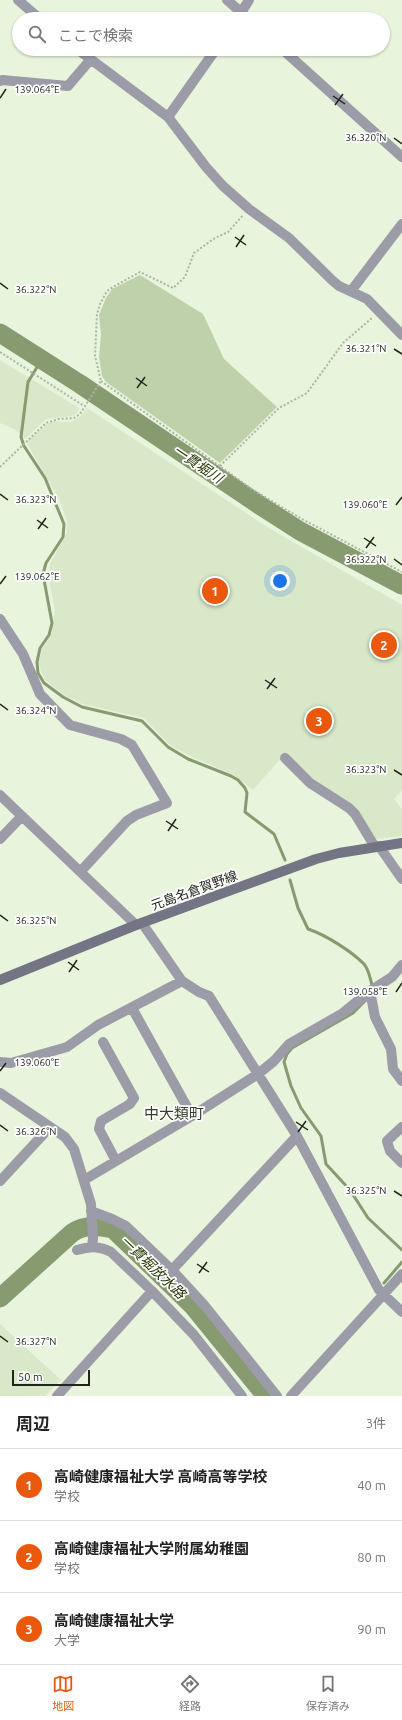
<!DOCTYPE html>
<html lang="ja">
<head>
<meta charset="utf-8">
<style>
  :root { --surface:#fff; --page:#f2f2f2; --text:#222; --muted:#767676; --line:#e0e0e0; --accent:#ea580c }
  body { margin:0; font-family:Ubuntu,"Noto Sans JP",sans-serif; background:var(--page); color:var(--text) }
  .scale { position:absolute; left:12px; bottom:10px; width:78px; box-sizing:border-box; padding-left:4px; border:2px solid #21251c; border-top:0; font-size:11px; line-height:14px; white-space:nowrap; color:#21251c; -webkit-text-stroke:3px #fff; paint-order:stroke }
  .you { position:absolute; left:280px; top:581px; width:14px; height:14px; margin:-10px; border:3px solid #fff; border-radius:50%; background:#1a73e8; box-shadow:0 0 0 6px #1a73e833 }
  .badge { display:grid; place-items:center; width:26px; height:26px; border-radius:50%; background:var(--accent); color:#fff; font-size:13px; font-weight:700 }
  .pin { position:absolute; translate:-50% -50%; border:2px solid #fff; box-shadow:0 1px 4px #0006 }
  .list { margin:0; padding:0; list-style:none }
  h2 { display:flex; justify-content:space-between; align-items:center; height:52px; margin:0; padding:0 16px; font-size:17px }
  h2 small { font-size:13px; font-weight:400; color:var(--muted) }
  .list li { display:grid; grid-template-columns:26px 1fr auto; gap:12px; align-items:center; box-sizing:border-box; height:72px; padding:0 16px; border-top:1px solid var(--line) }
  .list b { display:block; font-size:15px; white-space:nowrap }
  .list p { margin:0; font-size:13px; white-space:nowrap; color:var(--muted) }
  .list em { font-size:13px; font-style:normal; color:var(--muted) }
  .icon { flex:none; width:22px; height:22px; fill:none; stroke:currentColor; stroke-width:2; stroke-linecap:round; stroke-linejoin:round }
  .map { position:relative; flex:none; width:402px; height:1396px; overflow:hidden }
  .search { position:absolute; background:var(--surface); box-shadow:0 1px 3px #0004; left:12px; right:12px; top:12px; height:44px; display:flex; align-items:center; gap:10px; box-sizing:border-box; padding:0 14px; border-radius:22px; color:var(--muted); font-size:15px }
  .sheet { height:268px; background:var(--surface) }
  nav { display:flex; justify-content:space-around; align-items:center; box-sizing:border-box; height:56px; border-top:1px solid var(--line); background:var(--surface); font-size:11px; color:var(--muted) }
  nav a { display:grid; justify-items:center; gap:2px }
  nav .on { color:var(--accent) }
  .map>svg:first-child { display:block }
  .built { fill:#d9e8c9 }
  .green { fill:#bfd1aa }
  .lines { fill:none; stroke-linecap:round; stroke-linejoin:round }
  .stream { stroke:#879a70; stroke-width:3 }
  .river { stroke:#879a70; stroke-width:19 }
  .path { stroke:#acb5a2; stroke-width:2; stroke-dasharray:2 2; stroke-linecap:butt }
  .minor { stroke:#9b9ca7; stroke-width:10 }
  .secondary { stroke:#737584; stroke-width:10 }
  .ticks { fill:none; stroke:#21251c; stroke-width:1.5 }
  .labels { text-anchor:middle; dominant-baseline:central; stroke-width:3.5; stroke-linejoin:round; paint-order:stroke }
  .street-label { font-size:13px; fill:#21251c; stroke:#fff }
  .water-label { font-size:14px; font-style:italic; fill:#263806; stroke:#fff }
  .quarter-label { font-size:15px; fill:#363f2b; stroke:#fff }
  .ticks-label { font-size:10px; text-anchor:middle; fill:#21251c; stroke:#fff; stroke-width:3.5; stroke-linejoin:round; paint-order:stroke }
</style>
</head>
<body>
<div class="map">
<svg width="402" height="1396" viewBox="0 0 402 1396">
  <rect width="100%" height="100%" fill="#e8f4dc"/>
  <path class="built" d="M0,360L79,408L78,412L73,416L46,419L25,439L16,430L0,423Z
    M87,408L267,527L402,605V790L394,799L402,809V836L375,839L327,792L284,755L253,790L232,774L190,756L170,745L144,718L82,704L64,695L45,680L41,671L39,662L42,649L51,635L55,610L48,575L50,564L67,532V521L59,499L26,442L47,424L53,421L71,422L81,416Z
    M0,1324L61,1380L45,1396H0Z"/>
  <path class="green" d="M140,275L203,314L224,359L277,407L220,463L106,382L102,376L99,357L101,334L99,315L106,298L112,289Z"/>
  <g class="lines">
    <path class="stream" d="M42,359L28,382L21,437L24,446L45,478L64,524L63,537L46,563L43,574L52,623L49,635L40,648L37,662L38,673L44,683L63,697L82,707L142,721L168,747L188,759L231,776L238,780L245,788L247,793L245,812L274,834L285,860
      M290,880L298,908L308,929C326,935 351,951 364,964C369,970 370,978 372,985
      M367,999L353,1013L292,1048L287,1054L284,1062L291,1086L301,1108L321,1136L326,1164L350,1190L368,1218L402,1250
      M384,1283L402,1262"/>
    <path class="river" d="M0,333L80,384L261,506L300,531L402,585
      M0,1298L72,1233C85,1224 98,1226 113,1229L193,1306L266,1396"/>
    <path class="path" d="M0,352L84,406
      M101,381L253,490L302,519L402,572
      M220,466L279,408L307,393L343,343L372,318
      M0,467L46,423L58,419L74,418L80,414L101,381L95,356L97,314L100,304L107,291L113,287L140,272L173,288L185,277L194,253L215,238L228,232L243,215"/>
    <path class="minor" d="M18,0L40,19
      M227,0L249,19
      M237,19L249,0
      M77,49L168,117L206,167L223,186L249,209L289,238L333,281L339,286L367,299L402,335
      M282,49L402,157
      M0,81L2,80L68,86L91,59
      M168,117L216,49
      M351,291L402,224
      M0,619L23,654L40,694L70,725L121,739L132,745L167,803L136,815L127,821L81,871
      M285,758L310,783L349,808L355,814L375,847
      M0,795L136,925
      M0,839L22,816
      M379,846L402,879
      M142,923L182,981L199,992L209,996L297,1136L379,1290L402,1312
      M370,991L375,1017L391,1049L393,1069L402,1081
      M132,1008L192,1116
      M103,1042L134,1098L130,1104L101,1121L99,1129L116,1161
      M0,1062L11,1063L67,1047L98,1025L182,981
      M0,1093L65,1137L74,1149L91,1204L93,1239L92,1246
      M402,1127L387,1141L390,1151L402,1163
      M84,1180L192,1116L258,1074L274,1061L289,1044L343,1013L370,991L392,977L402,965
      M0,1181L50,1127
      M91,1211L112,1219L126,1226L172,1270L205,1306L277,1396
      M77,1250C90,1246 99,1246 111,1252L152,1291L194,1335L242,1396
      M172,1270L297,1136
      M57,1396L152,1291
      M291,1396L402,1274"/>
    <path class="secondary" d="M0,980L136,925L316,859L339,853L402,843"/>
  </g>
  <path class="ticks" d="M333,96L345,104M0,98L6,89M335,105L343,94M394,138L402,144M235,237L246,245M236,247L244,235M0,283L8,289M394,349L402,354M136,378L147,386M137,388L145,377M0,494L8,500M396,505L402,497M37,520L48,528M38,529L46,518M364,538L376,546M366,548L374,537M394,559L402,565M0,584L6,576M265,680L277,688M267,689L275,678M0,704L8,710M394,770L402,775M166,821L178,829M168,831L176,819M0,915L8,921M68,962L79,970M69,972L77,960M396,992L402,983M0,1071L6,1063M296,1122L308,1130M0,1125L8,1131M298,1132L306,1121M394,1191L402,1196M197,1264L209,1272M199,1273L207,1262M0,1336L8,1342"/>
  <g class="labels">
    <g class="street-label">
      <text transform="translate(194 890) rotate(-20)">元島名倉賀野線</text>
    </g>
    <g class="water-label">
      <text transform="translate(198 464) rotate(34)">一貫堀川</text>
      <text transform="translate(153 1267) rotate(44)">一貫堀放水路</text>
    </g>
    <g class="quarter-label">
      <text x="174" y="1113">中大類町</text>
    </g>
  </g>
  <g class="ticks-label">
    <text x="37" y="93">139.064°E</text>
    <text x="366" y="141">36.320°N</text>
    <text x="36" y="293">36.322°N</text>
    <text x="366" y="352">36.321°N</text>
    <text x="36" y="503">36.323°N</text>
    <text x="365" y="508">139.060°E</text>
    <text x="366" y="563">36.322°N</text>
    <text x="37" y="580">139.062°E</text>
    <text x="36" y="714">36.324°N</text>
    <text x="366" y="773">36.323°N</text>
    <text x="36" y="924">36.325°N</text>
    <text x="365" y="995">139.058°E</text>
    <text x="37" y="1066">139.060°E</text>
    <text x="36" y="1135">36.326°N</text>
    <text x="366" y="1194">36.325°N</text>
    <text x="36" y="1345">36.327°N</text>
  </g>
</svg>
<div class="scale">50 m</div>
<div class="you"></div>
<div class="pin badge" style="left:215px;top:591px">1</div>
<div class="pin badge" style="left:384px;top:645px">2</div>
<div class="pin badge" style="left:319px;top:721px">3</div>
<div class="search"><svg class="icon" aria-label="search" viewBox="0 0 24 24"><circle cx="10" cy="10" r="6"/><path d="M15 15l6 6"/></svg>ここで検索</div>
</div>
<section class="sheet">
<h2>周辺<small>3件</small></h2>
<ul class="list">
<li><span class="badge">1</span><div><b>高崎健康福祉大学 高崎高等学校</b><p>学校</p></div><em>40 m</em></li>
<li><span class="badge">2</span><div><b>高崎健康福祉大学附属幼稚園</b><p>学校</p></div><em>80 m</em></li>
<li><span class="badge">3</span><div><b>高崎健康福祉大学</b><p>大学</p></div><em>90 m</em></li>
</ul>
</section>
<nav>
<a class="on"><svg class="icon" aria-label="map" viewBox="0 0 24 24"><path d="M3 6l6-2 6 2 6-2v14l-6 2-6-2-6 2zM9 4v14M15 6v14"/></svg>地図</a>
<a><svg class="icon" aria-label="directions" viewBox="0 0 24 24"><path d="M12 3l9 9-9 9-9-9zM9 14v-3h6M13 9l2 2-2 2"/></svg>経路</a>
<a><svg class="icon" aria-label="saved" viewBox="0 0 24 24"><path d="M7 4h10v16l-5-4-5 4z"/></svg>保存済み</a>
</nav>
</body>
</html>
